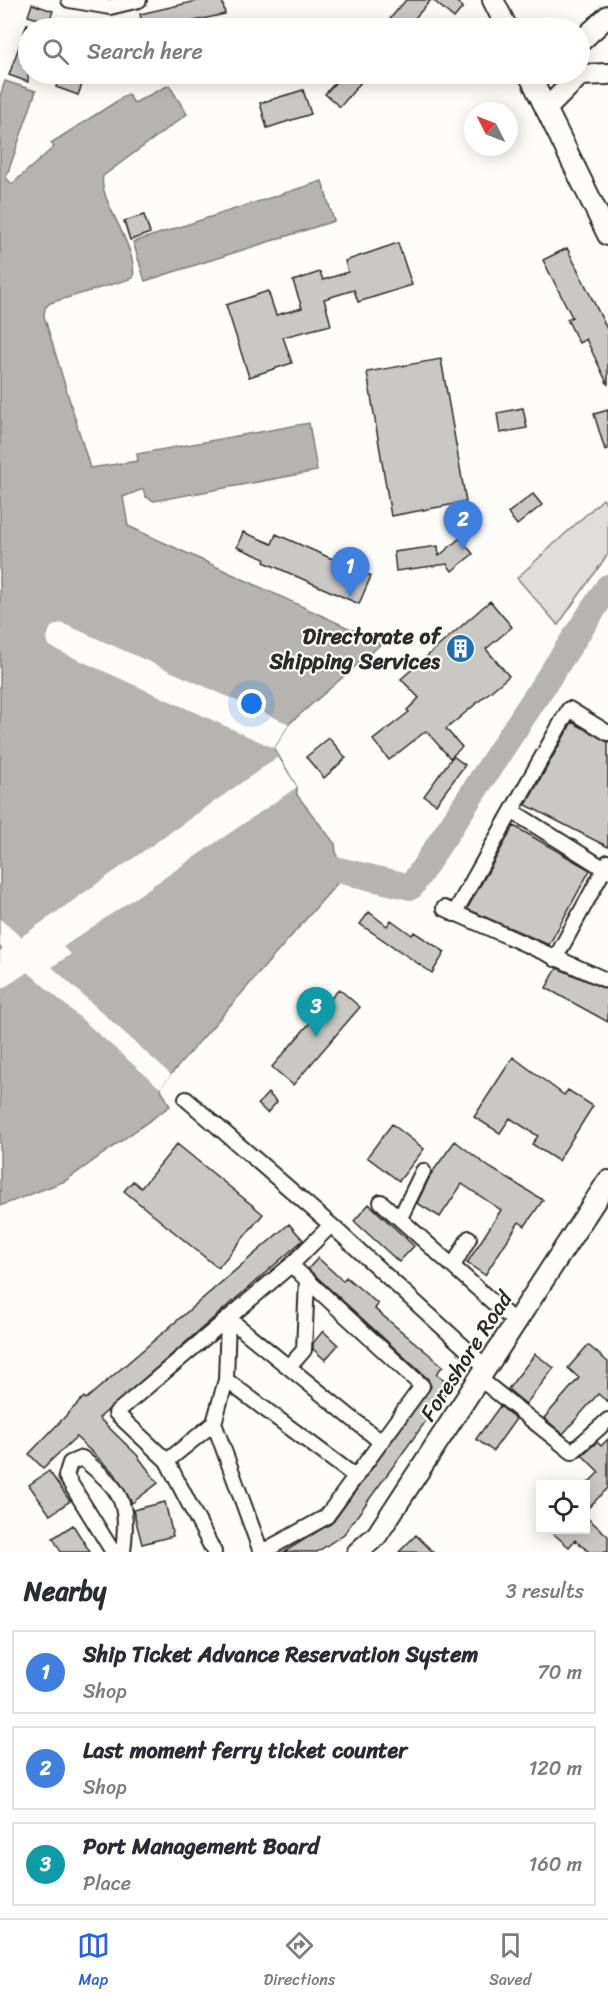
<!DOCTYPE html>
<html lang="en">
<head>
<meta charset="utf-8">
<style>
  :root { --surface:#fff; --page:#f7f7f7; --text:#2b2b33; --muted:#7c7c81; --line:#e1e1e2; --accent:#2563eb }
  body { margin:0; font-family:Sriracha,sans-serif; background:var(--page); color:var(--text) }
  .controls { position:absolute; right:18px; bottom:18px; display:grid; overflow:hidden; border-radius:0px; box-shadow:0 3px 15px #0003 }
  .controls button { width:54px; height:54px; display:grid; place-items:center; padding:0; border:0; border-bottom:2px solid var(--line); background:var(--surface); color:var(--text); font:30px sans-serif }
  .compass { position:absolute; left:464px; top:102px; width:54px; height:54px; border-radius:50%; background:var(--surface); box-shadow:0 3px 15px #0003; rotate:312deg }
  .you { position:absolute; left:252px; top:704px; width:21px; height:21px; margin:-15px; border:4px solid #fff; border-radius:50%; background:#1a73e8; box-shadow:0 0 0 9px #1a73e833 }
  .badge { display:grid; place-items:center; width:39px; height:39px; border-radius:50%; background:var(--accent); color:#fff; font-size:20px; font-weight:700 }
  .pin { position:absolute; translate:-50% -50px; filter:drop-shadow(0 2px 3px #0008) }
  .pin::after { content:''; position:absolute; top:32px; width:21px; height:18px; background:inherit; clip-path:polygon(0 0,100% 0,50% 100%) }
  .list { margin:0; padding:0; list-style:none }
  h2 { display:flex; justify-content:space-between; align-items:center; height:78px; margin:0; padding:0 24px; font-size:26px }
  h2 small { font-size:20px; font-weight:400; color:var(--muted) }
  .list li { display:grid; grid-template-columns:39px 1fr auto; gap:18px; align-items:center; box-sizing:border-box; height:84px; margin:0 12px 12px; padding:0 12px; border:2px solid var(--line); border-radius:0px }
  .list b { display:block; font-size:22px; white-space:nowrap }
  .list p { margin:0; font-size:20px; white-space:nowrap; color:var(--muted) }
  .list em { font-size:20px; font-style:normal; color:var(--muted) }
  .icon { flex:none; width:33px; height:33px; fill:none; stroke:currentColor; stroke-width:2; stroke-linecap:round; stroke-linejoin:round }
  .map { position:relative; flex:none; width:608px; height:1552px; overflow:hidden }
  .search { position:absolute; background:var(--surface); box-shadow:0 3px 15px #0003; left:18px; right:18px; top:18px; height:66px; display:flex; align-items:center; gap:15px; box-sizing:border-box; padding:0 21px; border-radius:33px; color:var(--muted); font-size:22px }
  .sheet { height:366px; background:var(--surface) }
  nav { display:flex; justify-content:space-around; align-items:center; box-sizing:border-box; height:84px; border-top:2px solid var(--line); background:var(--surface); font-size:16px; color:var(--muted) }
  nav a { display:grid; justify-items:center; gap:3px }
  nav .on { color:var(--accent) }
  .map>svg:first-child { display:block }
  .green { fill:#dfdeda; stroke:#858482; stroke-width:1.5 }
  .water { fill:#b5b4b1; stroke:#7e7d7b; stroke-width:1.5 }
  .pier { fill:#fdfcf7 }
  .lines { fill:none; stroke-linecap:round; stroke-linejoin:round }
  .river { stroke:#b5b4b1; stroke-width:26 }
  .building { fill:#c9c8c4; stroke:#2b2b2b; stroke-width:1.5 }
  .street-casing { stroke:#2b2b2b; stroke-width:18 }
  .secondary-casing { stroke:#2b2b2b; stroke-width:24 }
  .street { stroke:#fdfcf7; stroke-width:14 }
  .secondary { stroke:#fdfcf7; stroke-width:20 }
  .labels { text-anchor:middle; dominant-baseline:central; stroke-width:4.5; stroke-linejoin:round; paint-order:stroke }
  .poi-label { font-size:22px; font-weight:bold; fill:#2b2b2b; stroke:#fdfcf7; text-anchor:end }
  .street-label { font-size:22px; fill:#2b2b2b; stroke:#fdfcf7 }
</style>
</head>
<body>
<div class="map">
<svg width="608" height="1552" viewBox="0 0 608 1552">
  <rect width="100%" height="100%" fill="#fdfcf7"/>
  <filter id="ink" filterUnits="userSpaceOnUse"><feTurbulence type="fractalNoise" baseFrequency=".0167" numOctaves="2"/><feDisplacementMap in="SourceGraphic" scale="12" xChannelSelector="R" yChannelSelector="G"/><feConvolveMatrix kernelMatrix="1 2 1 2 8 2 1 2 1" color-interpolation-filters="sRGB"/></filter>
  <g filter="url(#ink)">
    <path class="green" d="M603,499L608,505V554L558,625L517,578Z"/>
    <path class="water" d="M5,81L36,91L6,178L12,184L54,147L51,143L128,94L134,103L169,85L187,114L103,176C97,199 139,247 133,278L50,303L45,308L44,316L90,468L138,461L137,454L309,423L317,471L154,501L146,497L143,489L123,497L128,526L377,641L380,645L289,724L274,748L297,787V795L335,844L340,880L160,1087L170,1106L65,1181L0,1206V96Z
      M322,181L334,221L145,281L133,242Z"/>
    <path class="pier" d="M60,623L69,626L289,724L274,748L57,650L48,645L47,637L51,627Z
      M278,757L297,787L63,947L71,954L52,967L171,1075L160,1088L28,972L0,990V951L3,949L0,946V919L21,937Z"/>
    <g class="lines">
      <path class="river" d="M338,870L411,887L608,587"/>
    </g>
    <path class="building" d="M201,0H222L225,14L163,28H143L140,14Z
      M406,0H431L406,28H382Z
      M433,0H454L463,7L454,18Z
      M32,4L53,11L49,22L28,16Z
      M27,24H28V82L9,75Z
      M61,74H86L78,95L56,87Z
      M343,74H368L340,107L325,94Z
      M303,90L311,114L267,128L260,103Z
      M144,215L150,233L130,240L124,221Z
      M398,243L412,285L358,302L354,290L324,299L331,325L283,337L292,363L249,377L226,305L268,291L276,315L302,308L293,281L320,272L323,280L348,272L345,261Z
      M567,248L608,331V385L586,339L579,343L567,319L572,317L543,260Z
      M441,359L466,502L391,516L367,372Z
      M523,408L527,428L500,433L497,413Z
      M608,410V449L605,450L594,414Z
      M533,494L542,505L517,525L508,513Z
      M243,532L272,544L276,534L371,576L359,604L264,562L265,559L237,547Z
      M460,538L473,554L452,571L447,564L396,571L394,552L438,546L439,556Z
      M490,601L512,627L486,649L509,676L446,729L462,747L450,758L426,731L389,760L373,740L409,712L407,710L419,698L401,679Z
      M572,722L608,742V847L526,805Z
      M329,738L346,758L324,778L306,757Z
      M453,756L465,765L436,804L424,796Z
      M514,826L590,870L549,945L467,909Z
      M369,912L387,926L391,920L412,935L414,932L445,952L432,973L360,924Z
      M557,968L608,990V1022L546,988Z
      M339,989L360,1007L293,1085L272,1067Z
      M513,1057L564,1095L568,1090L593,1106L558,1161L532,1144L538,1136L510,1118L500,1133L474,1117Z
      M268,1093L277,1102L267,1113L258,1104Z
      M392,1124L424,1149L399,1181L367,1157Z
      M455,1141L489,1167L543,1200L525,1226L519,1222L485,1275L467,1263L501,1210L462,1184L440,1217L417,1203L431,1174Z
      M177,1144L263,1214L218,1268L124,1191L133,1181L141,1188Z
      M369,1204L414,1246L399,1262L354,1221Z
      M289,1224L303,1240L99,1418L137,1455L158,1483L132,1503L115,1474L76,1437L43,1468L29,1454L84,1397L86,1399Z
      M318,1258L343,1281L346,1277L378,1304L375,1309L443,1366L436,1374L452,1385L344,1534L317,1552H284L333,1522L431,1387L428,1379L308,1269Z
      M323,1331L338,1345L325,1360L313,1349V1343Z
      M588,1345L608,1362V1402L598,1394L563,1434L544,1418L579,1378L568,1368Z
      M535,1354L554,1368L526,1404L508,1389Z
      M500,1406L516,1419L493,1451L476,1439Z
      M608,1439V1488L585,1511V1486L599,1472L582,1455L597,1442L601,1446Z
      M49,1471L70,1501L50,1515L29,1485Z
      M165,1502L173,1536L142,1544L133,1510Z
      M585,1516L608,1536V1552H589L575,1540L569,1547L549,1530H585Z
      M73,1525L90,1552H61L53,1538Z
      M416,1535L433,1552H399Z"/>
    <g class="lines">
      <defs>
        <path id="street" d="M69,0L110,7L139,0
          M512,811L608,871
          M444,908L608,981
          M454,914L569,709L608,733
          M555,959L608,862
          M186,1099L331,1225L487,1368
          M381,1202L516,1323
          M400,1218L423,1171
          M453,1266L469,1238
          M228,1318L226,1380L214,1423L261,1552
          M228,1318L381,1442
          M289,1367L304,1350L307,1279
          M480,1379L572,1452L608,1420
          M226,1380L356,1477
          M167,1461L214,1423
          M113,1552L66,1476L70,1463L82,1458C122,1491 129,1500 123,1552
          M214,1552L167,1461L116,1413L291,1265L331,1225
          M262,1552L326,1517L422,1386L291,1265"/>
        <path id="secondary" d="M493,0L507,28
          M580,42L608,16
          M529,74L608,235
          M546,109L580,75L608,74
          M358,1552L377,1535L608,1181"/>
      </defs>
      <use href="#street" class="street-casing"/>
      <use href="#secondary" class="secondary-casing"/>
      <use href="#street" class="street"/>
      <use href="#secondary" class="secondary"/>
    </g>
  </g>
  <defs>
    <symbol id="building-disc" viewBox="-11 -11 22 22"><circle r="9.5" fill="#1f6fb2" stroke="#fdfcf7"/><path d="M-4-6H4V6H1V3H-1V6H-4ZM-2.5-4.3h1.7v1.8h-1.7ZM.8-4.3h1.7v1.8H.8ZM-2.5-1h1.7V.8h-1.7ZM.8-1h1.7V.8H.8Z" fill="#fff"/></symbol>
  </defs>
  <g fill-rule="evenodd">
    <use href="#building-disc" x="444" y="632" width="33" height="33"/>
  </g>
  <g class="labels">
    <g class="poi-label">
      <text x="440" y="636">Directorate of<tspan x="440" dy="25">Shipping Services</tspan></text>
    </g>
    <g class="street-label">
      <text transform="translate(466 1356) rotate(-57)">Foreshore Road</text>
    </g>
  </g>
</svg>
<div class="controls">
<button><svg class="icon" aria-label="locate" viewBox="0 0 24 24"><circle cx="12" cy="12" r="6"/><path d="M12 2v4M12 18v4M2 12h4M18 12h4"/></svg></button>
</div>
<svg class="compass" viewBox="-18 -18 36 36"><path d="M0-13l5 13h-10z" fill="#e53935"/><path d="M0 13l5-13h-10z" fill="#7c7c81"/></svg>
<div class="you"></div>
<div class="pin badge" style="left:350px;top:597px;background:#3f7fe0">1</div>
<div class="pin badge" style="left:463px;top:550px;background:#3f7fe0">2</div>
<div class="pin badge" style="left:316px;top:1037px;background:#0f9aa8">3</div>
<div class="search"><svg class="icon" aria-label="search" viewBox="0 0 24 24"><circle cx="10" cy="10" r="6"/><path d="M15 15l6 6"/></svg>Search here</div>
</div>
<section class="sheet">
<h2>Nearby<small>3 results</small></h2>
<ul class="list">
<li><span class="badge" style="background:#3f7fe0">1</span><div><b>Ship Ticket Advance Reservation System</b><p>Shop</p></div><em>70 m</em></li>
<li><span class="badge" style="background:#3f7fe0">2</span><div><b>Last moment ferry ticket counter</b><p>Shop</p></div><em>120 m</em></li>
<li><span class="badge" style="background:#0f9aa8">3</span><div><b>Port Management Board</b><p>Place</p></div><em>160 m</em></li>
</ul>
</section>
<nav>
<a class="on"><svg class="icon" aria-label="map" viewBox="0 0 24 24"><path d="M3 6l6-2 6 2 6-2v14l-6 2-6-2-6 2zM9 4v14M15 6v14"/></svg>Map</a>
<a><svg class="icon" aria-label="directions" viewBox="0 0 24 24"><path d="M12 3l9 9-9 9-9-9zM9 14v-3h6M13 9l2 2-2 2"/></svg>Directions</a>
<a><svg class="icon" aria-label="saved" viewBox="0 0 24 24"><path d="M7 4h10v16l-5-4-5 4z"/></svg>Saved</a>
</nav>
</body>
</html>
